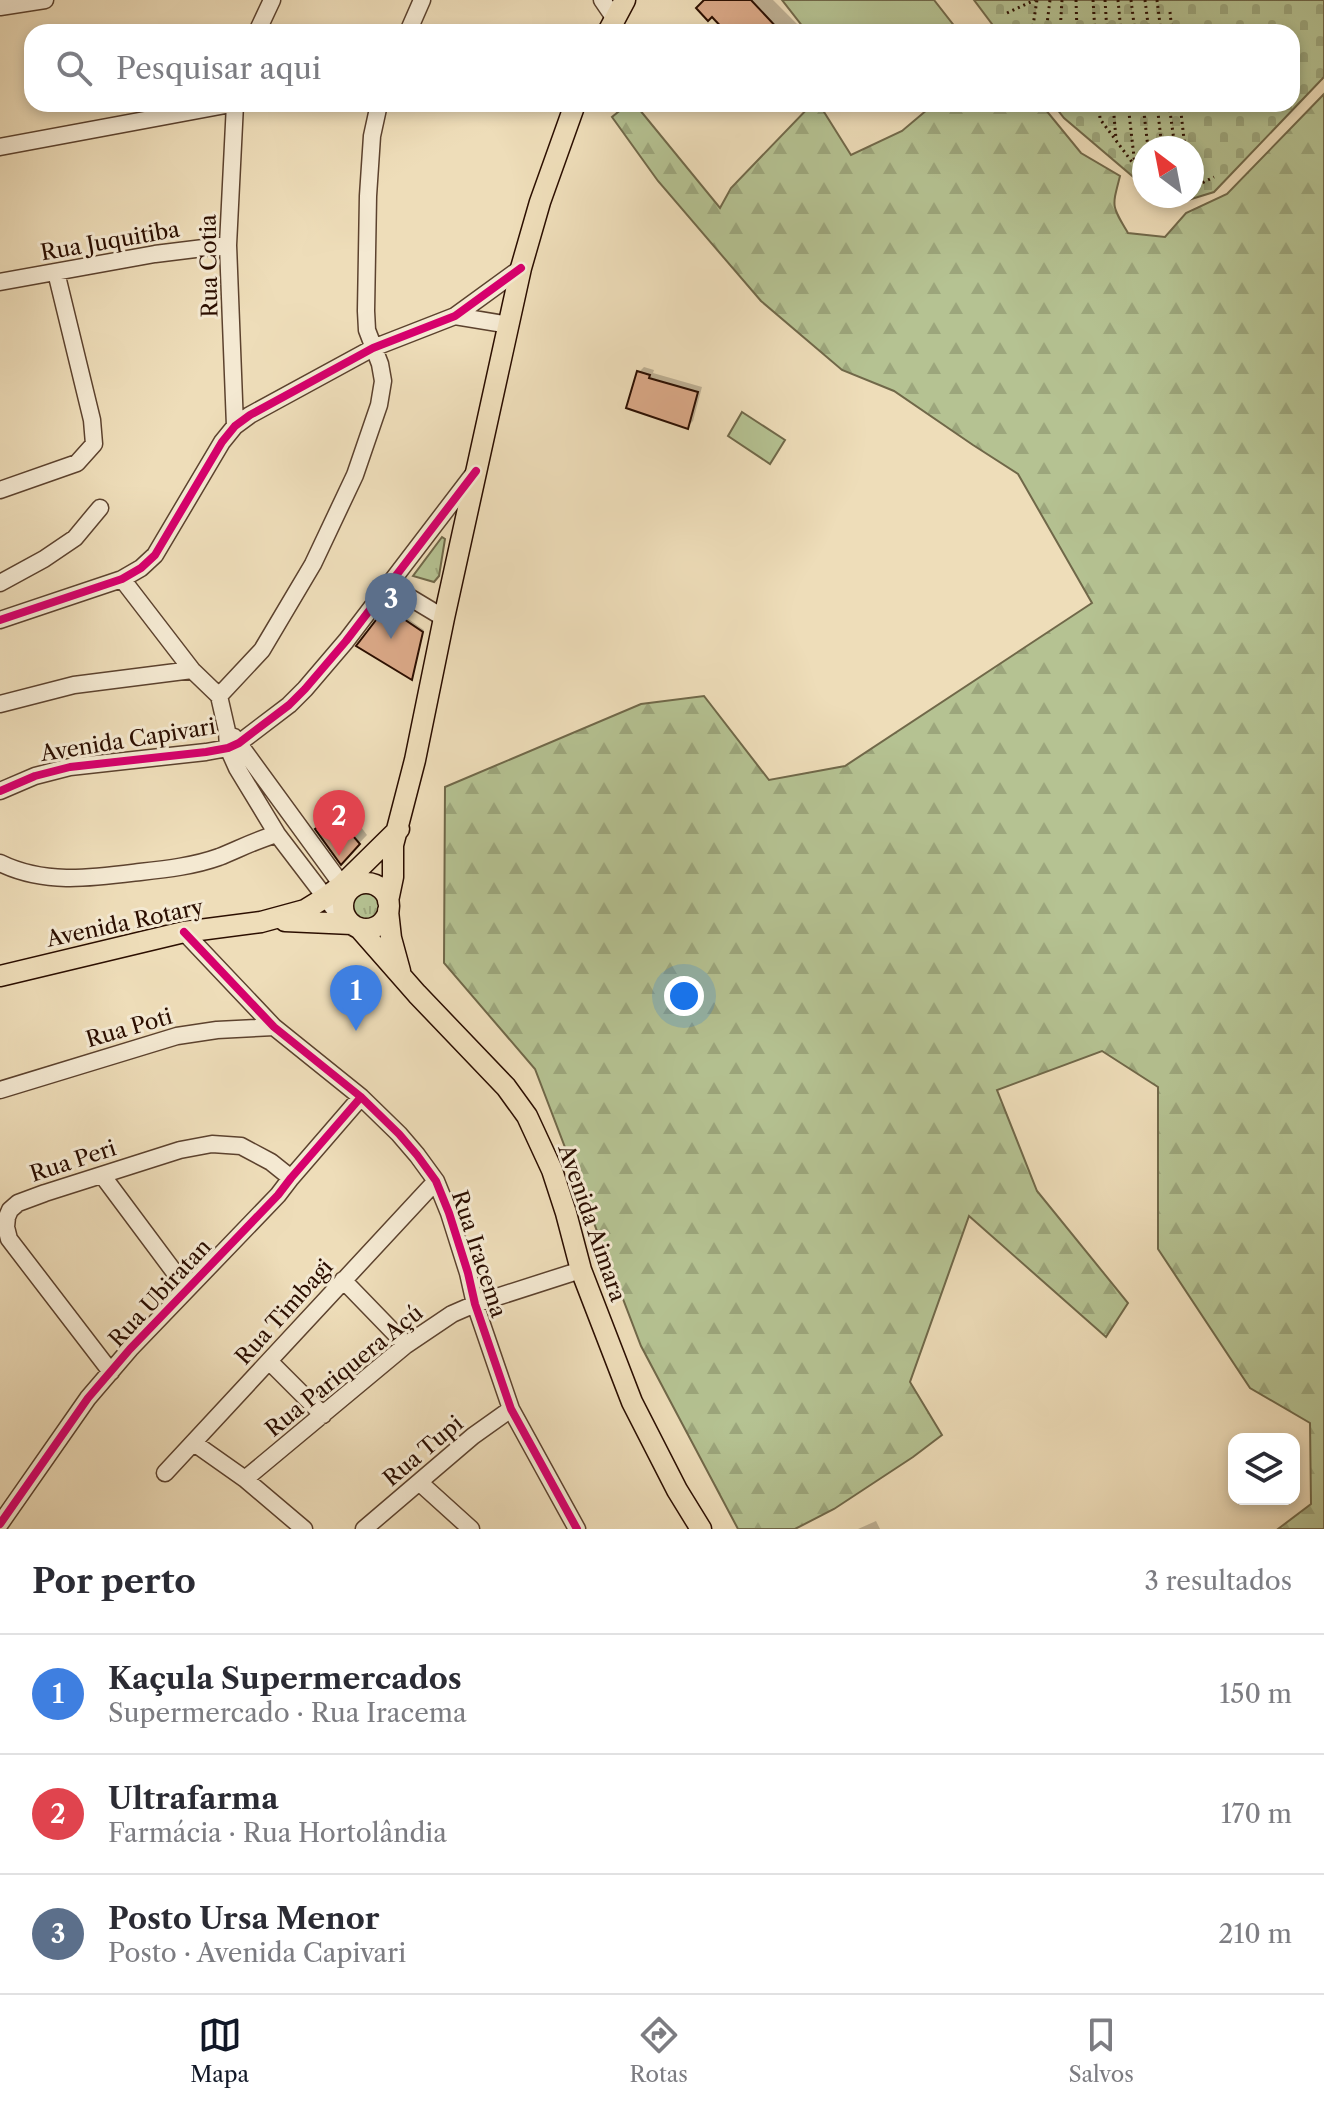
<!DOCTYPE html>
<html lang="pt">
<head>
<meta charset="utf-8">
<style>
  :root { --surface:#fff; --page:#f7f7f7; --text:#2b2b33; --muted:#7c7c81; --line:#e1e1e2; --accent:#111827 }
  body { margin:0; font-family:"Libre Caslon Text",serif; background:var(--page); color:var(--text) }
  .controls { position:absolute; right:24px; bottom:24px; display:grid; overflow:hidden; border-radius:16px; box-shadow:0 4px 12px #0003 }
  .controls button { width:72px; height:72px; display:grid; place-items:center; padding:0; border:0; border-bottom:2px solid var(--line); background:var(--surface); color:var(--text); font:40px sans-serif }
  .compass { position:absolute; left:1132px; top:136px; width:72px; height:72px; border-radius:50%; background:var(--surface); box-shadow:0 4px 12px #0003; rotate:328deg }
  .you { position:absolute; left:684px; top:996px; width:28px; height:28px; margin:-20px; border:6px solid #fff; border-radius:50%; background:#1a73e8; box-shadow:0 0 0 12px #1a73e833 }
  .badge { display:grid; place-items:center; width:52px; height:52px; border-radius:50%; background:var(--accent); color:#fff; font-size:26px; font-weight:700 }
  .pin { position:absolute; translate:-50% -66px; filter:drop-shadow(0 2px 4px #0008) }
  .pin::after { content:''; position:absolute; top:42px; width:28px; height:24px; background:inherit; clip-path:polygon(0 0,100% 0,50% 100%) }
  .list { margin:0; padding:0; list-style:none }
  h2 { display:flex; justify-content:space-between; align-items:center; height:104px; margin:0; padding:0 32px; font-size:34px }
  h2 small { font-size:26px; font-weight:400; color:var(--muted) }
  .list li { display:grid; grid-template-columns:52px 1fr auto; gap:24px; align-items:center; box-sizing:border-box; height:120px; padding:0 32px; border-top:2px solid var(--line) }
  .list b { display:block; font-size:30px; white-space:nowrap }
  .list p { margin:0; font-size:26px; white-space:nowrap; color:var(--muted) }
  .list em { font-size:26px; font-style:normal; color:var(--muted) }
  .icon { flex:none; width:44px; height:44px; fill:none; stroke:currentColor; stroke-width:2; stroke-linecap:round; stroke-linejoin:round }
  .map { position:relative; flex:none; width:1324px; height:1529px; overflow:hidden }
  .search { position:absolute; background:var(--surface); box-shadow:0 4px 12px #0003; left:24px; right:24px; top:24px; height:88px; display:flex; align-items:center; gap:20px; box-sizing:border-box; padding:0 28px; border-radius:24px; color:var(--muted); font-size:30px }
  .sheet { height:464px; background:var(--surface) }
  nav { display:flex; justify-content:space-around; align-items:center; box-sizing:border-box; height:112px; border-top:2px solid var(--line); background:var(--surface); font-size:22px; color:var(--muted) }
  nav a { display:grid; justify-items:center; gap:4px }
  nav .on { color:var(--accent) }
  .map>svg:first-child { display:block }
  .grass { fill:url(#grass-tufts); stroke:#706849; stroke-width:2 }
  .forest { fill:url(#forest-firs); stroke:#706849; stroke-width:2 }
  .cemetery { fill:url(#cemetery-stones); stroke:#706849; stroke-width:2 }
  .garden { fill:#b5c292; stroke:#706849; stroke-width:2 }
  .shadow { fill:#0003 }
  .building { fill:#dba988; stroke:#2b0e00; stroke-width:2 }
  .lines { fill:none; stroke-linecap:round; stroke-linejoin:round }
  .minor-casing { stroke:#5c422e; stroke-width:19 }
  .major-casing { stroke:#2b0e00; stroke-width:23 }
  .path { stroke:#2b0e00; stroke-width:3; stroke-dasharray:2 4; stroke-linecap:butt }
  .minor { stroke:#f4e9d2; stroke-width:16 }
  .major { stroke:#eeddb9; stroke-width:20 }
  .cycleway-casing { stroke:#f4e9d2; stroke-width:13 }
  .cycleway { stroke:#d6006c; stroke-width:8 }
  .labels { text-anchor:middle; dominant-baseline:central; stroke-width:6; stroke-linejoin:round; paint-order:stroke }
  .street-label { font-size:22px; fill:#2b0e00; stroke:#f4e9d2 }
</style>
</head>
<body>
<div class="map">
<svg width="1324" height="1529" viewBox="0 0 1324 1529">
  <defs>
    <pattern id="grass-tufts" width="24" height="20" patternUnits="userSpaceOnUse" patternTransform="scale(2)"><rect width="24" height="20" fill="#b5c292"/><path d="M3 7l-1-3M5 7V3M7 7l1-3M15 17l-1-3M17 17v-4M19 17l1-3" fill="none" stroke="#9ca67c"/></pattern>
    <pattern id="forest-firs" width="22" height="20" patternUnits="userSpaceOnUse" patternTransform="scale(2)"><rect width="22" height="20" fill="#b5c292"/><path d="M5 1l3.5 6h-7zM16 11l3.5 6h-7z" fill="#9ca67c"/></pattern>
    <pattern id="cemetery-stones" width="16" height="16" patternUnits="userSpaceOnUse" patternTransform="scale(2)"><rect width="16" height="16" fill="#b5c292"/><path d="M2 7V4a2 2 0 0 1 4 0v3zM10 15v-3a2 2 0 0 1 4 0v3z" fill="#9ca67c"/></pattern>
  </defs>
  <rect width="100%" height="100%" fill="#eeddb9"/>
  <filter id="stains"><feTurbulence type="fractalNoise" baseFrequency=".0025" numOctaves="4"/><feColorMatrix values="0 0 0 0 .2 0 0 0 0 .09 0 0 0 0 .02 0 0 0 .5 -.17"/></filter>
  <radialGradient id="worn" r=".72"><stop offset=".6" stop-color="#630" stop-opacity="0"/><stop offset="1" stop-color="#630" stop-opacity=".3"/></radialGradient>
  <path class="grass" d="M442,537L445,539L439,576L434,582L413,576Z
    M350 906a15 15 0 1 1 30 0a15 15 0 1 1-30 0Z"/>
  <path class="forest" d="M1324,94V1529H1278L1311,1504L1310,1423L1250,1388L1158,1249V1087L1102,1051L997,1090L1037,1191L1128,1303L1106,1337L969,1216L910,1382L942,1435L913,1457L834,1509L795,1529H738L641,1346L535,1069L444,963L445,787L641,704L704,696L769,780L845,766L1092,603L1018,474L973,445L894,391L842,370L761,301L658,181L612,117L628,104H635L720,208L731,188L812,104H819L851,155L902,131L934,104H1041L1081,153L1120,176C1112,207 1111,205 1128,233L1165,237L1186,213L1227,194Z"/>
  <path class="cemetery" d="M974,0H1324V77L1214,192L1185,201L1161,196H1192V148H1144V186L1064,118L1053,104H1292V32H998Z"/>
  <path class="garden" d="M782,0H934L959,32H807Z
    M742,412L785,440L770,464L728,436Z"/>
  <path class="shadow" d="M707,0H773L798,25L791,32H729Z
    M644,367L654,370L653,373L702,387L693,421L687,427L639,372Z
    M390,606L424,630L412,677L359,646Z
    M336,814L349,830L358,823L367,835L341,862L318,830Z
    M876,1521L880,1529H858Z"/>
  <path class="building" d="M704,0H751L781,32H726L712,17L708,21L696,8Z
    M637,371L650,375L649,378L698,392L688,429L626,408Z
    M386,607L423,632L412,680L356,646Z
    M327,821L339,837L348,830L360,844L341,865L315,829Z"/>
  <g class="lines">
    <defs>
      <path id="minor" d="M602,0L615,19
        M0,7L45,0
        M257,32L272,0
        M408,32L422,0
        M0,147L231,104
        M0,282L155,254L228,245
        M455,316L510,325
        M235,426L228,245L235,104
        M0,490L77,463L94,444L92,420L56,272
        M122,579L192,670L219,696L227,731L228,748L237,768L277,834L335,910L346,917
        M0,583L44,559L75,538L100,508
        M389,585L444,618
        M0,620L122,579L141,568L155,555L222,442L235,426L250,415L373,348L455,316L521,268
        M219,696L262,650L313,564L355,475L379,405L383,381L380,364L367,330L366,311L368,196L372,136L379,104
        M0,704L74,685L192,670
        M234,737L342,885
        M0,791L35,776L70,767L206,752L228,748L239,743L289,705L305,689L346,641L475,472
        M0,863C45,885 92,878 140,872C167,869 194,866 219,857C239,849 256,840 277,834
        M184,932L274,1027L361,1097L399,1134L417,1155L436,1181L449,1213L468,1273L475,1304L511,1409L577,1529
        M0,1090L177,1036L217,1030L274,1027
        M102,1175L187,1289
        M343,1280L406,1345
        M270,1362L323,1415
        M111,1372L9,1239L6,1227L7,1217L10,1210L18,1203L45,1193L180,1150L212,1144L241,1146L271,1162L291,1178
        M194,1443L245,1479L304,1529
        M165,1473L436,1181
        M245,1479L406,1345L452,1314L475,1304L581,1270
        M419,1482L471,1529
        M0,1524L88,1398L130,1349L278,1195L291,1178L361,1097
        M364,1529L473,1436L511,1409"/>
      <path id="major" d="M608,32L625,0
        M343 906a23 23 0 1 1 46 0a23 23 0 1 1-46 0Z
        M388,901L393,877V845L415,760L444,618L521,268L540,202L575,104
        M388,911L391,938L400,971
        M285,921L352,924
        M359,928L417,994L506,1087L527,1116L552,1170L566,1213L581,1270L632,1402L677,1490L701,1529
        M0,976L184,932L261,922L305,910L326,897L342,885L399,829"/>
    </defs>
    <use href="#minor" class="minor-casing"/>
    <use href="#major" class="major-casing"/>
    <path class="path" d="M1076,0L1077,32
      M1093,0L1095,32
      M1105,0L1107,32
      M1118,0L1121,32
      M1131,0L1135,32
      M1145,0L1149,32
      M1157,0L1161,32
      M1170,12L1172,32
      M1007,13L1035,0
      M1032,32L1037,0
      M1046,32L1050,0
      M1060,32L1062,0
      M1099,104L1100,119L1135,166L1144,174
      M1113,104L1116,139
      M1128,104L1135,166
      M1143,104L1148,148
      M1157,104L1162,148
      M1169,104L1175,148
      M1180,104L1185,148
      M1192,188L1214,177"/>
    <use href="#minor" class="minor"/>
    <use href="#major" class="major"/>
    <defs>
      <path id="cycleway" d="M0,620L122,579L141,568L155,555L222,442L235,426L250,415L373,348L455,316L521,268
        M0,791L35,776L70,767L206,752L228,748L239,743L289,705L305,689L346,641L476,471
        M184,932L274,1027L361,1097L399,1134L417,1155L436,1181L449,1213L468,1273L475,1304L511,1409L577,1529
        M0,1524L88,1398L130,1349L278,1195L291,1178L361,1097"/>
    </defs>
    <use href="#cycleway" class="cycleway-casing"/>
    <use href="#cycleway" class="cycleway"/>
  </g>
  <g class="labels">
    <g class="street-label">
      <text transform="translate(110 241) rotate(-10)">Rua Juquitiba</text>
      <text transform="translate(209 266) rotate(-91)">Rua Cotia</text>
      <text transform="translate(128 740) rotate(-9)">Avenida Capivari</text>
      <text transform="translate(125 923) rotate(-12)">Avenida Rotary</text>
      <text transform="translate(129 1028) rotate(-16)">Rua Poti</text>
      <text transform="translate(73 1161) rotate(-18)">Rua Peri</text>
      <text transform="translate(592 1223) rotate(71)">Avenida Aimara</text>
      <text transform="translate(479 1254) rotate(72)">Rua Iracema</text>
      <text transform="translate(160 1293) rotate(-47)">Rua Ubiratan</text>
      <text transform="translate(284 1312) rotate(-48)">Rua Timbagi</text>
      <text transform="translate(344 1371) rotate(-39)">Rua Pariquera Açú</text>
      <text transform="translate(423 1451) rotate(-40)">Rua Tupi</text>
    </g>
  </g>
  <rect width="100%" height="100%" filter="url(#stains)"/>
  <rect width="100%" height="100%" fill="url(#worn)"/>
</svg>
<div class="controls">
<button><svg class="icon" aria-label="layers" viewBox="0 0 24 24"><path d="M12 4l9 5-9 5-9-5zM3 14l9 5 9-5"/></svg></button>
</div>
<svg class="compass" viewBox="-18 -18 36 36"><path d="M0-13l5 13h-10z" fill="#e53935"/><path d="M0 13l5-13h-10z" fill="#7c7c81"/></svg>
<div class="you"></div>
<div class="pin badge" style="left:356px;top:1031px;background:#3f7fe0">1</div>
<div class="pin badge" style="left:339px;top:856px;background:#e0444e">2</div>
<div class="pin badge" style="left:391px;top:639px;background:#5c6f8a">3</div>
<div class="search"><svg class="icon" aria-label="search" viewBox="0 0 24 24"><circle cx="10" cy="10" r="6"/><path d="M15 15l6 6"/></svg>Pesquisar aqui</div>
</div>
<section class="sheet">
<h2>Por perto<small>3 resultados</small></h2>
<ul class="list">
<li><span class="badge" style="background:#3f7fe0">1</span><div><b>Kaçula Supermercados</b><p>Supermercado · Rua Iracema</p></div><em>150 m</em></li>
<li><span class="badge" style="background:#e0444e">2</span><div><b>Ultrafarma</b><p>Farmácia · Rua Hortolândia</p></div><em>170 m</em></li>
<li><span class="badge" style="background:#5c6f8a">3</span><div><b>Posto Ursa Menor</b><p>Posto · Avenida Capivari</p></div><em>210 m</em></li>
</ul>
</section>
<nav>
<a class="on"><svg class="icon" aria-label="map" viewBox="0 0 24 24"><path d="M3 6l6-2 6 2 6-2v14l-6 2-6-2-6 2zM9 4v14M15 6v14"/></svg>Mapa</a>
<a><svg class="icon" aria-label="directions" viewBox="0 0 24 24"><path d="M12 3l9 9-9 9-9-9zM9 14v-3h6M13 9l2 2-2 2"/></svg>Rotas</a>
<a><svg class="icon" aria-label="saved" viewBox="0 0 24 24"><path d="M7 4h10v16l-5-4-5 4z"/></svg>Salvos</a>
</nav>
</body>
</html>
